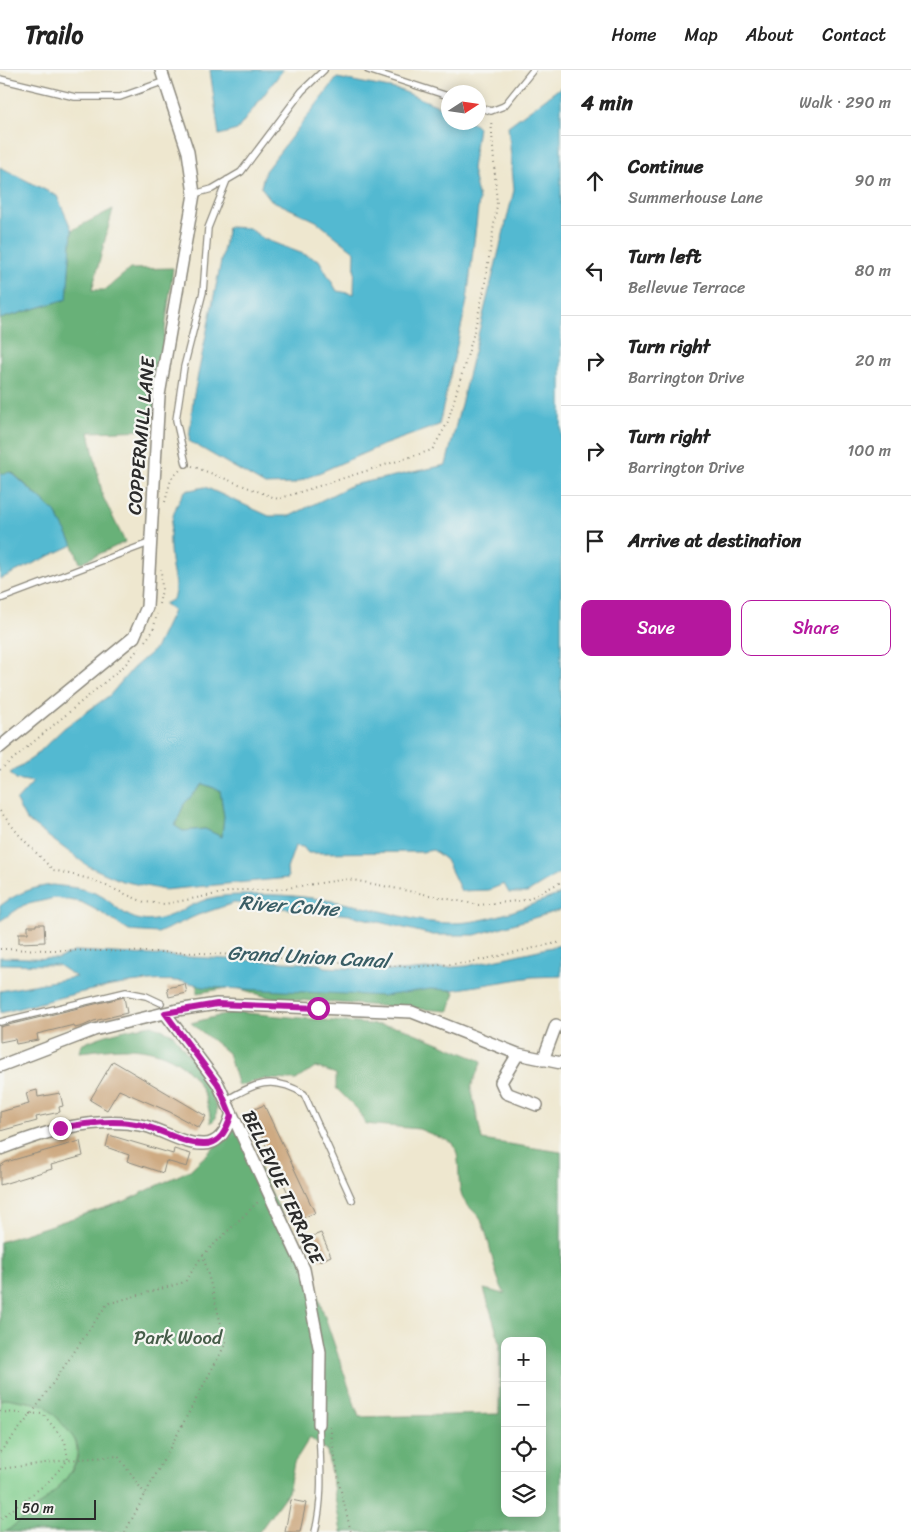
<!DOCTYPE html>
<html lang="en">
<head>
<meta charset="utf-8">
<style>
  :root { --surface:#fff; --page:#f2f2f2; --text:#222; --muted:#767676; --line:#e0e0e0; --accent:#b5179e }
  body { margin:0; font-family:Sriracha,sans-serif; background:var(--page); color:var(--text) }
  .controls { position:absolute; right:15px; bottom:15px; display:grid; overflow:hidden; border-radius:10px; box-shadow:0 2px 12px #0003 }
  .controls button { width:45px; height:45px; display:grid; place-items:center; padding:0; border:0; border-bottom:1px solid var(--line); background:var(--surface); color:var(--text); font:25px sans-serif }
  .compass { position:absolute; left:441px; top:15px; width:45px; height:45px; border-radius:50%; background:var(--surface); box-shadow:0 2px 12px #0003; rotate:78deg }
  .scale { position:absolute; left:15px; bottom:12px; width:81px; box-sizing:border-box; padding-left:5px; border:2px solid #2b2b2b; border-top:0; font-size:14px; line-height:18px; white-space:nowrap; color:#2b2b2b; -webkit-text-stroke:4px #f6f6f2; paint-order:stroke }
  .stop { position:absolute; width:15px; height:15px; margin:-11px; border:4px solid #b5179e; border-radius:50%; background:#fff }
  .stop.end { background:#b5179e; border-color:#fff; box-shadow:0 1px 5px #0008 }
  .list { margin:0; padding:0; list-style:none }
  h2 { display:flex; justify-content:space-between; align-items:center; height:65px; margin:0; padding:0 20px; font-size:21px }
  h2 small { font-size:16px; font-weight:400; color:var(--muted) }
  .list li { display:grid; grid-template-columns:32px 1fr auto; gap:15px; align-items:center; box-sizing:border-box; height:90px; padding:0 20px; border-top:1px solid var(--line) }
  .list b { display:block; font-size:19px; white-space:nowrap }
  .list p { margin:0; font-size:16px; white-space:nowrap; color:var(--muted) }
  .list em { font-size:16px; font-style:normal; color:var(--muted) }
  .actions { display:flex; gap:10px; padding:15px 20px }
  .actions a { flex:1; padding:11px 0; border:1px solid var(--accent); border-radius:10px; text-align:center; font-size:18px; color:var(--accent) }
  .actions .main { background:var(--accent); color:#fff }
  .icon { flex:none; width:28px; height:28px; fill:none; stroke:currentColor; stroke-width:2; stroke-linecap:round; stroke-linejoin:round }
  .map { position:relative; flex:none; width:561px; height:1462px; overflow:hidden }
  header { display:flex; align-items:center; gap:30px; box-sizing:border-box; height:70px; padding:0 25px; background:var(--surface); border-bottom:1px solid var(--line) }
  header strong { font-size:24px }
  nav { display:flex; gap:28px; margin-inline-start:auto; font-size:18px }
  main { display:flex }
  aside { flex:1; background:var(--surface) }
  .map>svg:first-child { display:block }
  .green { fill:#81ce8d; stroke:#567c5c }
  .forest { fill:#68b178; stroke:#4a6e52; fill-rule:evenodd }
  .water { fill:#53b9d1; stroke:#3f727e; fill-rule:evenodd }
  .building { fill:#ceaa82 }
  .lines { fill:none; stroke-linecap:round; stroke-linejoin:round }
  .service-casing { stroke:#8c897d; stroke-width:8 }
  .minor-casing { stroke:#8c897d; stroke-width:14 }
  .path { stroke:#8c897d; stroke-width:2; stroke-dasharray:1 4; stroke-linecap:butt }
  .service { stroke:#fff; stroke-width:5.5 }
  .minor { stroke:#fff; stroke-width:11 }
  .route { stroke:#b5179e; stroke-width:6 }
  .labels { text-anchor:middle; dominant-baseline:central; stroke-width:4.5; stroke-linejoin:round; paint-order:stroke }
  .street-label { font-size:19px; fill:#2b2b2b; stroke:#f6f6f2 }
  .park-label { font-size:19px; fill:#455c48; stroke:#f6f6f2 }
  .water-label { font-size:20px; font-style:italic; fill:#395d65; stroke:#f6f6f2 }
</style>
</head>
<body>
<header>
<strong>Trailo</strong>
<nav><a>Home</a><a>Map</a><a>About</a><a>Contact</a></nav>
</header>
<main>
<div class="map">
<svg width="561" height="1462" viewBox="0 0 561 1462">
  <rect width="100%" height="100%" fill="#f6f6f2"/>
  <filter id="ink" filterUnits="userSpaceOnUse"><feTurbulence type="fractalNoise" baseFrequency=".02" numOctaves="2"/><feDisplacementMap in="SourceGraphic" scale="10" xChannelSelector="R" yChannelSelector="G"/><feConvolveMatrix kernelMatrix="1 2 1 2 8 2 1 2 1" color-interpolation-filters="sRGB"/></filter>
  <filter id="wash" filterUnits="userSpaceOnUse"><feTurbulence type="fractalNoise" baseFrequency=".0096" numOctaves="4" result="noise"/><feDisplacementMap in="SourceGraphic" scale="20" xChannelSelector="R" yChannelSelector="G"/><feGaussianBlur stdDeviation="1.12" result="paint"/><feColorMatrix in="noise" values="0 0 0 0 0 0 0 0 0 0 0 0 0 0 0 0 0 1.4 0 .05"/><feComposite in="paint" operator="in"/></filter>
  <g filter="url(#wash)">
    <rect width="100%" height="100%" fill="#eee7cf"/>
    <path class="green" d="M7,1328L45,1335C53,1344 74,1363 76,1374C85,1407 28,1443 6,1462H0V1330Z"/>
    <path class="forest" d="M113,139L92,220H105L130,199L173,198L152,360L89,362L103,427L125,472L80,493L73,475L55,442L12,402L0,404V249L67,229L72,160Z
      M203,714L220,720L224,746L222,767L205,759L183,761L175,756L184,734Z
      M241,901L425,911L455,922L449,941L271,928L234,917L197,923V915Z
      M234,942L400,957L482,991L471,1017L482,1070L561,1082V1462H341L327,1381L310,1367L294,1393L288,1422L259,1462H6C25,1446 93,1401 75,1370C67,1358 55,1346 45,1335L7,1328L0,1330V1172L125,1131L190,1100L238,1055L309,1200L359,1347L499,1344L500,1273L484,1219L505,1224C492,1202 492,1174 481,1150C476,1141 465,1136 462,1126C456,1108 462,1090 453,1073L419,1059L365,1054L358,1040L336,1018V1004L315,997L296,1010L265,1009L238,1016L228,983L191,953ZM505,1271H542V1443H505Z
      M152,955L173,964L203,1005L217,1038L216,1048L211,1053C206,1003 172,977 122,978C108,978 93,981 79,982L81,975C104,964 127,959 152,955Z"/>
    <path class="water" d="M210,0H283L237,60L219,65Z
      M337,8L400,20L448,40V52L474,53L478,57L472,99L479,130L467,231L439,355L383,375L293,414L265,415L189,371L193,329L228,157L249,158L264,169L319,190L337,221L354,224L355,182L316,151L271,130L261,117L265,101Z
      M561,17V802L527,823H509L504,814L489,820L461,821L446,790L433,780L422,782L308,783L303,777L295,776L287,799L288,808L164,820L122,811L88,796L26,750L16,731L33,712L16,709L10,703L34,687L64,658L110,625L133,598L155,579L173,541L164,534L173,529C177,519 174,509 172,498C168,470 168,445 185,421L205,417L269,446H290L352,415L446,395L514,120L508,56ZM203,714L220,720L224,746L222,767L205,759L183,761L175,756L184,734Z
      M0,97L57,126L72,160L67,229L0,249Z
      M11,402L55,442L73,475L0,509V404Z
      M52,815C69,817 88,818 103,827C116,836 125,847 141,850C161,854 184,838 202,831C216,825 235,825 250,825C286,823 324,829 359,836C390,842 420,854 452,853C489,853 526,836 561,824V840L475,865H433L350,845L234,833L198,845L158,863L129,861L100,842L81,832L55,828L24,835L0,851V836C15,824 33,817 52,815Z
      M561,875V906L532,907L452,920L430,919L384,926L203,917C155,896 52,931 0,943V921L76,907L58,895L0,894V887L57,889L76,881L321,894L325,897L401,901L467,896Z"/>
    <g id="blocks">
      <path class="building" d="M36,854H44L45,872L19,873V863H28V856H36Z
        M185,914L187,923L169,927L167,918Z
        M124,927L127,943L94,951L83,956L75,958L74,955L37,964L38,970L16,974L15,969L0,972V957Z
        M113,991L206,1046L199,1058L170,1042L119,1020L107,1040L90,1030Z
        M37,1020L38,1027L60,1023L63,1036L59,1037L60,1042L36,1047L37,1051L0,1061V1042L29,1034L26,1023Z
        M264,1035L315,1143L300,1149L250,1041Z
        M109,1065L173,1084L174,1079L191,1084L187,1097L166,1091L163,1103L127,1091L129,1085L106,1077Z
        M80,1071L83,1086L51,1095L52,1099L0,1115V1096L6,1092Z
        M321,1163L331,1186L320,1191L310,1167Z
        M291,1430L306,1433L300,1462H285Z"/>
    </g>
  </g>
  <g filter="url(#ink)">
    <use href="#blocks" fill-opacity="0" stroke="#8c897d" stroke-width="1"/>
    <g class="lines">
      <defs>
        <path id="service" d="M368,0L448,26
          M0,9L75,27H120L165,11
          M478,37L491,41L504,36L533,0
          M194,124L212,119L241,102L302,21L324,0
          M186,394L176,350L184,297L203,222L208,158L227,110
          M0,529L149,473
          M0,952L126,922L146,926L161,933
          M225,1031C254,1013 273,1005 304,1024L352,1130
          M315,1462C324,1426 320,1391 319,1354"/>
        <path id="minor" d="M0,677L134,567L147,537L159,325L194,124L188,82L161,0
          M165,943L218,1014L304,1199L320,1282L319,1354
          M518,984L501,1012L506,1023L537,1035
          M543,990L556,955
          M0,996L94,960L177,940L217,934L412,942L518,984L561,993
          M0,1079C47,1061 95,1045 145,1056C164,1061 184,1075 204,1074C220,1074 227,1059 231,1046"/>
      </defs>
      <use href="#service" class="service-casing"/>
      <use href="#minor" class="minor-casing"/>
      <path class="path" d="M192,396L278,429L432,380L447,354L472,270L484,220L497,135L491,49
        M165,432L171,409L181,399
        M159,534L162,520L161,499
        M145,571L153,561L157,544
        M0,700L124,596L139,578
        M0,741L20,766L53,800L90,809L144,832L165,834L238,820H273L348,809L479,835L526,830L561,812
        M0,879L203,883L413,897L467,893L561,872
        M0,1342L43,1344L65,1371L68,1390L47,1413L0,1449
        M330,1357L340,1417L351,1462
        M0,1382L33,1342L107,1234L185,1212L202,1186
        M0,1399L68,1390L118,1386L145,1424
        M125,1462L226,1273L203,1185L260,1130"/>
      <use href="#service" class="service"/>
      <use href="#minor" class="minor"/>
    </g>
  </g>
  <g class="lines" filter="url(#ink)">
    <path class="route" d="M60,1058C89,1053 119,1048 148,1057C166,1062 185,1074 203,1074C220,1075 227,1059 231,1046L218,1014L165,943L217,934L318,938"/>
  </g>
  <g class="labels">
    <g class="street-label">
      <text transform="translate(141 366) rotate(-85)">COPPERMILL LANE</text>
      <text transform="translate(283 1117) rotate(65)">BELLEVUE TERRACE</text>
    </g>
    <g class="park-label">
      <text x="178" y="1267">Park Wood</text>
    </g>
    <g class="water-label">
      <text transform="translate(289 836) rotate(4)">River Colne</text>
      <text transform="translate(308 887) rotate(3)">Grand Union Canal</text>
    </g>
  </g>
</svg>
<div class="controls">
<button>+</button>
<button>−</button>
<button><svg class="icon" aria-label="locate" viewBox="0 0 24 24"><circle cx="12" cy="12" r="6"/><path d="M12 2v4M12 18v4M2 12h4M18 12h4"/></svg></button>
<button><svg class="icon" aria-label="layers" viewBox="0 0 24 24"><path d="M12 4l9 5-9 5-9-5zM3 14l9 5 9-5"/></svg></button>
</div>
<svg class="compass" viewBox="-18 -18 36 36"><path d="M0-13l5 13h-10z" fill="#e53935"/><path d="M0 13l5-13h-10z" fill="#767676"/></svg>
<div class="scale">50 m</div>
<div class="stop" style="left:318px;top:938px"></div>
<div class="stop end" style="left:60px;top:1058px"></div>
</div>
<aside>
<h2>4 min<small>Walk · 290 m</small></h2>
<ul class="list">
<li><svg class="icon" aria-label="ahead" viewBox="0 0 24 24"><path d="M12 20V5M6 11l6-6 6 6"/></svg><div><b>Continue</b><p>Summerhouse Lane</p></div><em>90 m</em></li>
<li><svg class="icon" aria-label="left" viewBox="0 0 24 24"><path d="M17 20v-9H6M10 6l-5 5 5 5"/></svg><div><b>Turn left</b><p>Bellevue Terrace</p></div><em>80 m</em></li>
<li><svg class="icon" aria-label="right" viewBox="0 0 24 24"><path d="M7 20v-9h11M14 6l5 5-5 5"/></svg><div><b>Turn right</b><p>Barrington Drive</p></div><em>20 m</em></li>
<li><svg class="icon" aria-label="right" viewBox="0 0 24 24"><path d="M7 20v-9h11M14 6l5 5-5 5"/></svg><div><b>Turn right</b><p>Barrington Drive</p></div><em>100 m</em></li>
<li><svg class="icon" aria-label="arrive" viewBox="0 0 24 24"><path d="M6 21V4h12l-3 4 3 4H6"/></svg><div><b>Arrive at destination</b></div></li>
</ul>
<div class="actions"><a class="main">Save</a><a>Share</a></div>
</aside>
</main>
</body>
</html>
